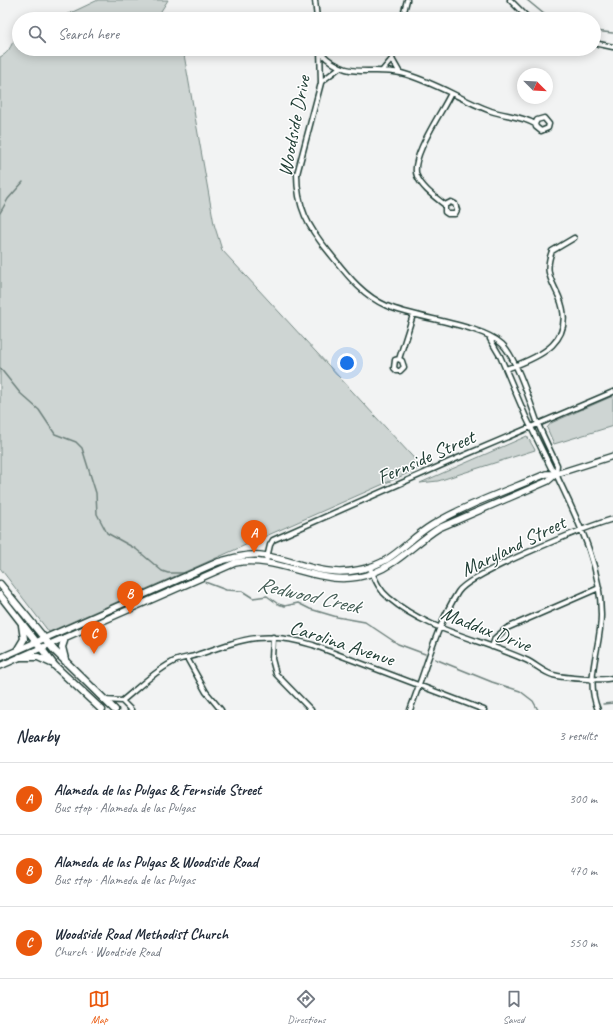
<!DOCTYPE html>
<html lang="en">
<head>
<meta charset="utf-8">
<style>
  :root { --surface:#fff; --page:#f2f2f3; --text:#1f2937; --muted:#747a83; --line:#e0e1e3; --accent:#ea580c }
  body { margin:0; font-family:Caveat,sans-serif; background:var(--page); color:var(--text) }
  .compass { position:absolute; left:517px; top:68px; width:36px; height:36px; border-radius:50%; background:var(--surface); box-shadow:0 2px 10px #0003; rotate:114deg }
  .you { position:absolute; left:347px; top:363px; width:14px; height:14px; margin:-10px; border:3px solid #fff; border-radius:50%; background:#1a73e8; box-shadow:0 0 0 6px #1a73e833 }
  .badge { display:grid; place-items:center; width:26px; height:26px; border-radius:50%; background:var(--accent); color:#fff; font-size:13px; font-weight:700 }
  .pin { position:absolute; translate:-50% -33px; filter:drop-shadow(0 1px 2px #0008) }
  .pin::after { content:''; position:absolute; top:21px; width:14px; height:12px; background:inherit; clip-path:polygon(0 0,100% 0,50% 100%) }
  .list { margin:0; padding:0; list-style:none }
  h2 { display:flex; justify-content:space-between; align-items:center; height:52px; margin:0; padding:0 16px; font-size:17px }
  h2 small { font-size:13px; font-weight:400; color:var(--muted) }
  .list li { display:grid; grid-template-columns:26px 1fr auto; gap:12px; align-items:center; box-sizing:border-box; height:72px; padding:0 16px; border-top:1px solid var(--line) }
  .list b { display:block; font-size:15px; white-space:nowrap }
  .list p { margin:0; font-size:13px; white-space:nowrap; color:var(--muted) }
  .list em { font-size:13px; font-style:normal; color:var(--muted) }
  .icon { flex:none; width:22px; height:22px; fill:none; stroke:currentColor; stroke-width:2; stroke-linecap:round; stroke-linejoin:round }
  .map { position:relative; flex:none; width:613px; height:710px; overflow:hidden }
  .search { position:absolute; background:var(--surface); box-shadow:0 2px 10px #0003; left:12px; right:12px; top:12px; height:44px; display:flex; align-items:center; gap:10px; box-sizing:border-box; padding:0 14px; border-radius:22px; color:var(--muted); font-size:15px }
  .sheet { height:268px; background:var(--surface) }
  nav { display:flex; justify-content:space-around; align-items:center; box-sizing:border-box; height:56px; border-top:1px solid var(--line); background:var(--surface); font-size:11px; color:var(--muted) }
  nav a { display:grid; justify-items:center; gap:2px }
  nav .on { color:var(--accent) }
  .map>svg:first-child { display:block }
  .green { fill:#ced5d3; stroke:#768984 }
  .lines { fill:none; stroke-linecap:round; stroke-linejoin:round }
  .stream { stroke:#6d807b; stroke-width:1.5 }
  .street-casing { stroke:#1f3d34; stroke-width:7 }
  .secondary-casing { stroke:#1f3d34; stroke-width:8 }
  .primary-casing { stroke:#1f3d34; stroke-width:9 }
  .street { stroke:#fff; stroke-width:4 }
  .secondary { stroke:#fff; stroke-width:5.5 }
  .primary { stroke:#fff; stroke-width:6 }
  .labels { text-anchor:middle; dominant-baseline:central; stroke-width:3; stroke-linejoin:round; paint-order:stroke }
  .street-label { font-size:20px; fill:#1f3d34; stroke:#fff }
  .water-label { font-size:21px; font-style:italic; fill:#465f57; stroke:#fff }
</style>
</head>
<body>
<div class="map">
<svg width="613" height="710" viewBox="0 0 613 710">
  <rect width="100%" height="100%" fill="#f2f3f3"/>
  <filter id="ink" filterUnits="userSpaceOnUse"><feTurbulence type="fractalNoise" baseFrequency=".025" numOctaves="2"/><feDisplacementMap in="SourceGraphic" scale="8" xChannelSelector="R" yChannelSelector="G"/><feConvolveMatrix kernelMatrix="1 2 1 2 8 2 1 2 1" color-interpolation-filters="sRGB"/></filter>
  <g filter="url(#ink)">
    <path class="green" d="M98,0H168L156,19H58Z
      M19,36V49H183L214,224L222,250L422,467L49,632L0,568V57C12,52 10,41 19,36Z
      M613,396V426L554,444L547,428L551,423Z
      M527,436L535,450L438,481L420,483Z"/>
    <g class="lines">
      <path class="stream" d="M527,0L550,19
        M594,31L613,33
        M0,213L8,199L23,182
        M0,368L20,393L39,410L55,434L76,442L82,448L96,493L97,514L107,533L136,549L162,571L168,573H187
        M205,582L226,590L242,591L253,598L267,596L278,604L285,606L298,603L310,609L337,617L365,622L398,644L425,654
        M435,659L492,682L520,691L533,701L538,710
        M603,704L613,703"/>
      <defs>
        <path id="street" d="M315,0L317,19
          M510,0L529,19
          M402,19L407,0
          M594,43L613,47
          M320,49L321,83L297,174C297,207 308,227 328,251C345,272 361,295 387,306C417,319 480,324 502,344C516,357 531,405 538,424C544,438 551,452 557,465L556,474
          M321,53C348,81 368,66 401,73C433,81 461,100 491,111C506,116 522,116 535,124L537,120L544,118L549,124L548,128L541,131L536,127L535,124
          M392,59L400,73
          M382,71L392,59L394,49
          M321,82L339,68
          M445,205L451,202L455,204L457,210L455,214H448L445,212V205C435,197 422,188 417,176C409,158 443,111 451,93
          M490,339L500,356L526,417L551,468L556,474C577,519 601,564 601,615C601,649 584,677 598,710
          M399,359L402,361L404,367L400,371H397L394,368L395,360L399,359L413,315
          M506,369C541,357 577,341 559,297C551,279 544,272 552,251L574,238
          M266,562L270,545L273,540L458,458L613,392
          M370,568C375,579 379,590 389,598C428,631 480,639 526,660C535,664 543,672 553,675C565,678 601,681 613,678
          M273,637L272,659L276,674L311,710
          M492,647L495,638L507,628L599,588
          M187,658L206,692L221,710
          M105,700L122,701C138,688 153,673 171,663C178,658 189,658 197,655C243,639 265,630 313,645L484,710
          M122,701L131,710
          M410,710C425,672 436,626 458,592C470,573 586,527 613,519"/>
        <path id="secondary" d="M0,658L218,562C232,558 246,554 260,555C295,559 321,578 358,570C395,563 404,542 432,525C467,504 509,490 546,474H556L613,456
          M0,666L235,563C283,554 322,592 373,573C399,563 415,543 439,528L548,481L556,474"/>
        <path id="primary" d="M0,584L54,650L115,710
          M0,595L55,666L102,710
          M18,649L24,639L22,625
          M20,657H38L51,663
          M65,659L62,647L65,638"/>
      </defs>
      <use href="#street" class="street-casing"/>
      <use href="#secondary" class="secondary-casing"/>
      <use href="#primary" class="primary-casing"/>
      <use href="#street" class="street"/>
      <use href="#secondary" class="secondary"/>
      <use href="#primary" class="primary"/>
    </g>
  </g>
  <g class="labels">
    <g class="street-label">
      <text transform="translate(294 126) rotate(-79)">Woodside Drive</text>
      <text transform="translate(426 457) rotate(-24)">Fernside Street</text>
      <text transform="translate(513 546) rotate(-26)">Maryland Street</text>
      <text transform="translate(486 629) rotate(21)">Maddux Drive</text>
      <text transform="translate(342 643) rotate(18)">Carolina Avenue</text>
    </g>
    <g class="water-label">
      <text transform="translate(309 595) rotate(13)">Redwood Creek</text>
    </g>
  </g>
</svg>
<svg class="compass" viewBox="-18 -18 36 36"><path d="M0-13l5 13h-10z" fill="#e53935"/><path d="M0 13l5-13h-10z" fill="#747a83"/></svg>
<div class="you"></div>
<div class="pin badge" style="left:254px;top:553px">A</div>
<div class="pin badge" style="left:130px;top:614px">B</div>
<div class="pin badge" style="left:94px;top:654px">C</div>
<div class="search"><svg class="icon" aria-label="search" viewBox="0 0 24 24"><circle cx="10" cy="10" r="6"/><path d="M15 15l6 6"/></svg>Search here</div>
</div>
<section class="sheet">
<h2>Nearby<small>3 results</small></h2>
<ul class="list">
<li><span class="badge">A</span><div><b>Alameda de las Pulgas &amp; Fernside Street</b><p>Bus stop · Alameda de las Pulgas</p></div><em>300 m</em></li>
<li><span class="badge">B</span><div><b>Alameda de las Pulgas &amp; Woodside Road</b><p>Bus stop · Alameda de las Pulgas</p></div><em>470 m</em></li>
<li><span class="badge">C</span><div><b>Woodside Road Methodist Church</b><p>Church · Woodside Road</p></div><em>550 m</em></li>
</ul>
</section>
<nav>
<a class="on"><svg class="icon" aria-label="map" viewBox="0 0 24 24"><path d="M3 6l6-2 6 2 6-2v14l-6 2-6-2-6 2zM9 4v14M15 6v14"/></svg>Map</a>
<a><svg class="icon" aria-label="directions" viewBox="0 0 24 24"><path d="M12 3l9 9-9 9-9-9zM9 14v-3h6M13 9l2 2-2 2"/></svg>Directions</a>
<a><svg class="icon" aria-label="saved" viewBox="0 0 24 24"><path d="M7 4h10v16l-5-4-5 4z"/></svg>Saved</a>
</nav>
</body>
</html>
